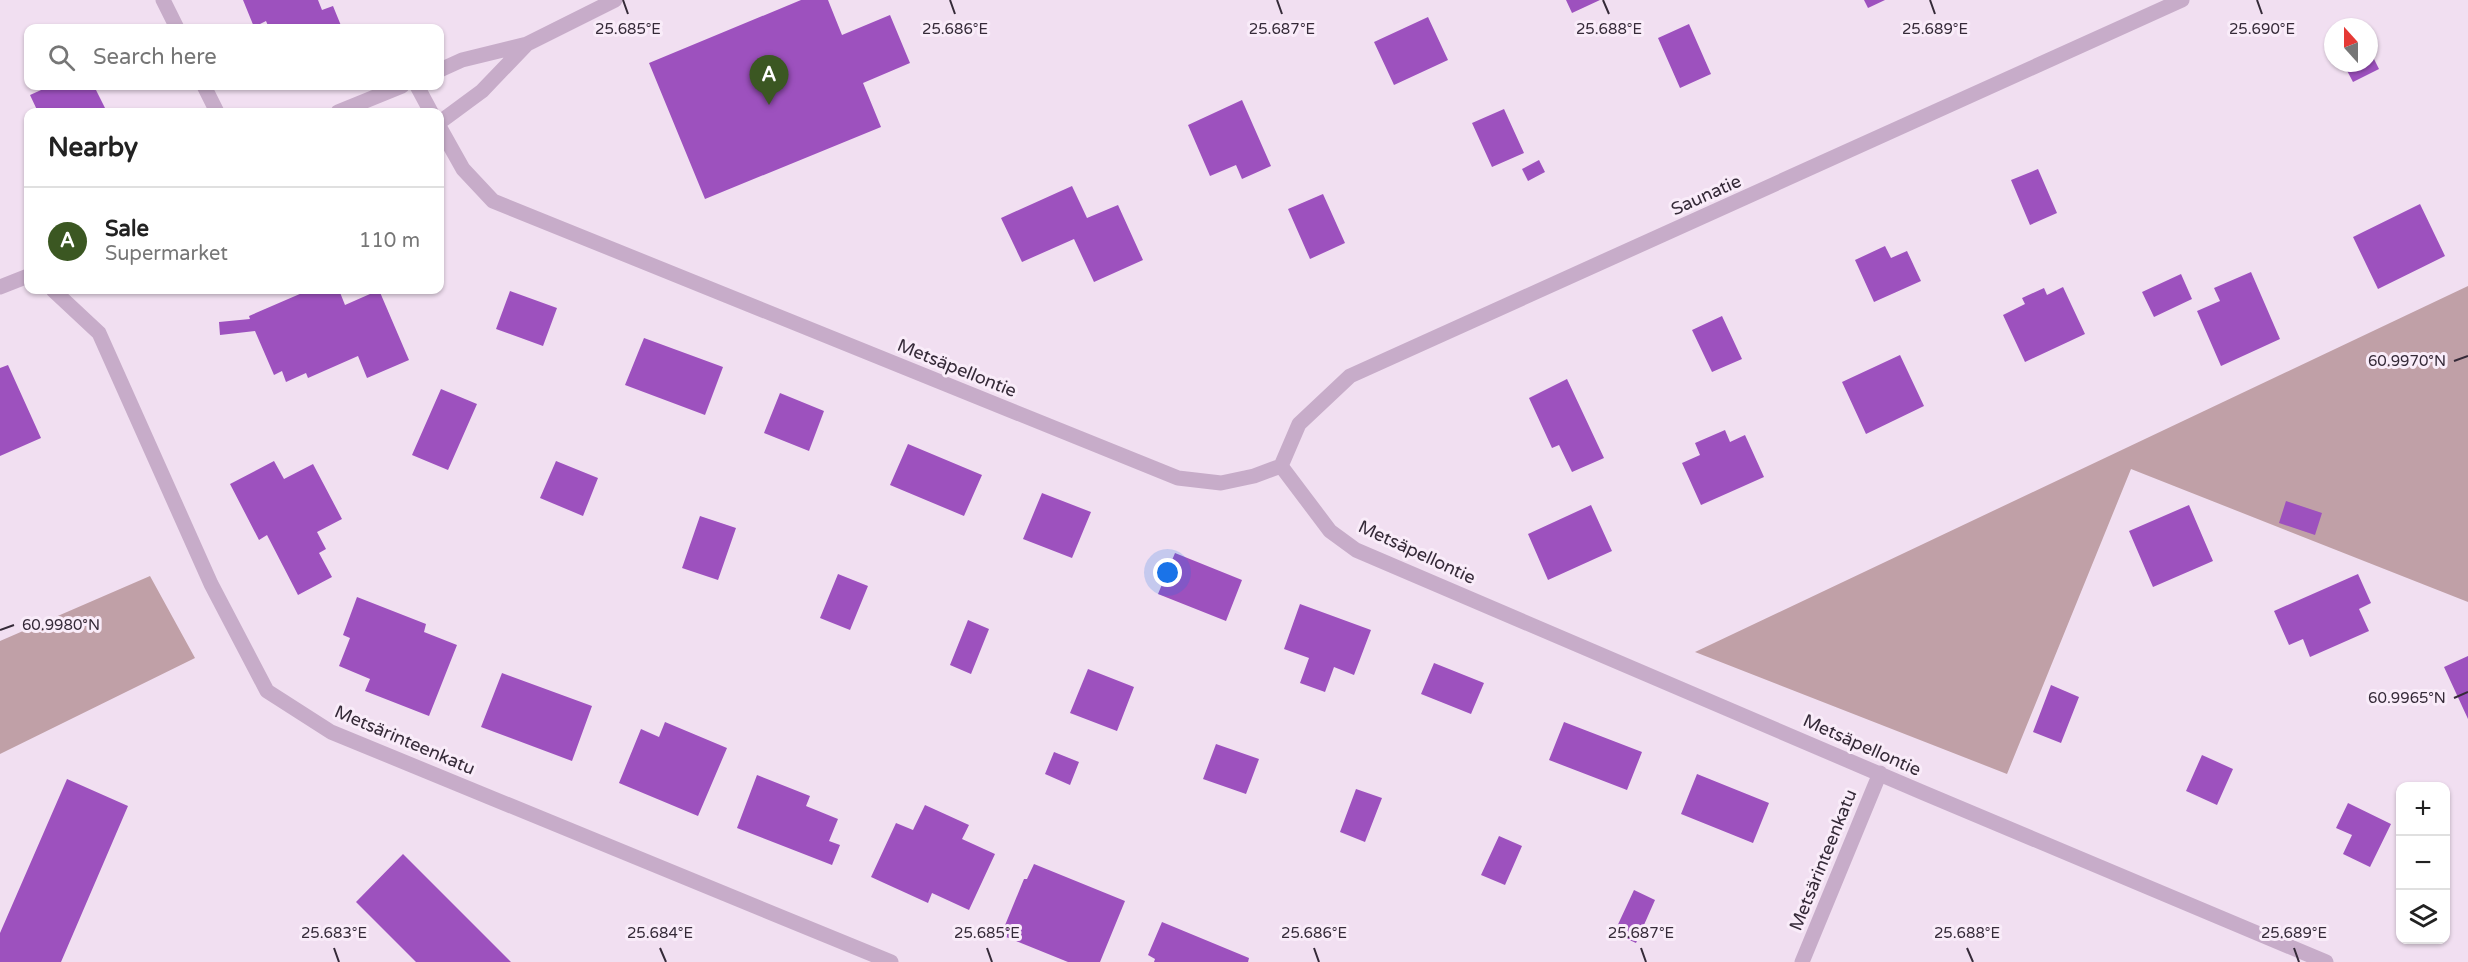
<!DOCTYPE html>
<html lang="en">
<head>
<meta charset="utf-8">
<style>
  :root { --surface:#fff; --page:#f6f6f6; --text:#222; --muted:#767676; --line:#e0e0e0; --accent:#3b5722 }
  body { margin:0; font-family:"Varela Round",sans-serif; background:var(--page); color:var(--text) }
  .controls { position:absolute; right:18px; bottom:18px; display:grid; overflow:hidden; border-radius:12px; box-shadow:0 2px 4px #0004 }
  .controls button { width:54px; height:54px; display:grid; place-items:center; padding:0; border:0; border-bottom:2px solid var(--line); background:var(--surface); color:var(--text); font:30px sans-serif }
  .compass { position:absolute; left:2324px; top:18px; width:54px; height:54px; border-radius:50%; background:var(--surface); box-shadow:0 2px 4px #0004; rotate:339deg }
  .you { position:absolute; left:1168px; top:573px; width:21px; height:21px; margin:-15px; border:4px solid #fff; border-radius:50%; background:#1a73e8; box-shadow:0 0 0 9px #1a73e833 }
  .badge { display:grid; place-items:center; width:39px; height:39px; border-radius:50%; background:var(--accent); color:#fff; font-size:20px; font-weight:700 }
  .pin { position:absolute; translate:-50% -50px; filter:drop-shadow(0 2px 3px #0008) }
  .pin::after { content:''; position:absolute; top:32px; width:21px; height:18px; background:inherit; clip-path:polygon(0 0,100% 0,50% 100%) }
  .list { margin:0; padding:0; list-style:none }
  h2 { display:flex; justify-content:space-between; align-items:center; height:78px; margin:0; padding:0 24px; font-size:26px }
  h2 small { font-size:20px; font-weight:400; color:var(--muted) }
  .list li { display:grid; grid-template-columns:39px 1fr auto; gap:18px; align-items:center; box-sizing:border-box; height:108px; padding:0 24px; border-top:2px solid var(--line) }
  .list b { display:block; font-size:22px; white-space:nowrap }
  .list p { margin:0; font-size:20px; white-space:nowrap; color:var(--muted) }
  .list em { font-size:20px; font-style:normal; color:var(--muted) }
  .icon { flex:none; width:33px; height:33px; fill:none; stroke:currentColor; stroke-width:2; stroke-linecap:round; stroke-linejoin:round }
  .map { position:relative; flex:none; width:2468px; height:962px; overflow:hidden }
  .search { position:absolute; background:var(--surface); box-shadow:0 2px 4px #0004; left:24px; top:24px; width:420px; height:66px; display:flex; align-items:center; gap:15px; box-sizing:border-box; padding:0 21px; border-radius:12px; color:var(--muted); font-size:22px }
  .panel { position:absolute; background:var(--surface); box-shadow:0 2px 4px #0004; left:24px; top:108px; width:420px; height:186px; border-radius:12px }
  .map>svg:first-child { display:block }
  .green { fill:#c0a0a7 }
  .building { fill:#9d51be }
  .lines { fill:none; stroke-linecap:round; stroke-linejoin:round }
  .minor { stroke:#c7acc9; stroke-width:15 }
  .ticks { fill:none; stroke:#352a38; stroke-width:2 }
  .labels { text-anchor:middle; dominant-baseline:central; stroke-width:6; stroke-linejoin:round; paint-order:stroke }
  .street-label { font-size:18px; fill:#352a38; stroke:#f9ecf9 }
  .ticks-label { font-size:15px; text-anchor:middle; fill:#352a38; stroke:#f9ecf9; stroke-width:6; stroke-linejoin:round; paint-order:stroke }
</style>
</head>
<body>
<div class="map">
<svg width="2468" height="962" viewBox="0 0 2468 962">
  <rect width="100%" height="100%" fill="#f1dff1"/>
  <path class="green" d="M2468,286V602L2131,469L2007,774L1695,652Z
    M150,576L195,658L0,754V641Z"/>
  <path class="building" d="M243,0H318L322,10L333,6L342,28H269L266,21L254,27Z
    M801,0H828L842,35L890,15L910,63L863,83L881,127L705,199L649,63Z
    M1566,0H1600L1572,13Z
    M1864,0H1885L1868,8Z
    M1428,17L1448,60L1394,85L1374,42Z
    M1689,24L1711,74L1680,88L1658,38Z
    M2369,49L2379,69L2353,82L2343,63H2369Z
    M50,86H94L107,112H46L44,109L38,112L30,95Z
    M1242,100L1271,166L1242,179L1236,165L1210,176L1188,125Z
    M1504,109L1524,153L1492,167L1472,123Z
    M1539,160L1545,172L1528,181L1522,169Z
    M2038,169L2057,213L2030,225L2011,180Z
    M1072,186L1087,218L1118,205L1143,260L1094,282L1074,239L1022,262L1001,218Z
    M1323,194L1345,243L1310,259L1288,209Z
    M2420,204L2445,256L2378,289L2353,237Z
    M1885,246L1891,258L1907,251L1921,281L1874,302L1855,260Z
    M2251,272L2280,339L2221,366L2197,311L2220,301L2214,288Z
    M2181,274L2192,299L2154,317L2142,292Z
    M2063,287L2085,334L2025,362L2003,315L2025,304L2022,298L2044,288L2047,295Z
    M309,290H339L345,305L379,290L409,360L367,378L358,356L308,378L306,373L286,382L282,371L274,375L255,331L220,335L219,322L250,319L249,316Z
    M510,291L557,308L543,346L496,329Z
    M1722,316L1742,359L1712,372L1692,330Z
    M644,338L723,367L705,415L625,385Z
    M1900,355L1924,406L1866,434L1842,382Z
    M8,365L41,438L0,456V368Z
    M1567,379L1604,458L1572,472L1559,445L1552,448L1529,398Z
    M441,389L477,404L448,470L412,455Z
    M780,393L824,411L809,451L764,433Z
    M1725,430L1730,442L1745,435L1764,477L1701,505L1682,463L1700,455L1695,443Z
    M908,444L982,475L964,516L890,485Z
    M274,461L284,479L313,464L342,519L317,532L326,549L319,553L332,577L298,595L267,535L259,540L230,484Z
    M556,461L598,478L583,516L540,498Z
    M1042,493L1091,512L1072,558L1023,539Z
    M2286,501L2322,513L2315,535L2279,523Z
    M1591,505L1612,551L1548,580L1528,534Z
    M2189,505L2213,561L2153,587L2129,531Z
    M700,516L736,528L718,580L682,568Z
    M1175,553L1242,580L1226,621L1158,594Z
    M838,574L868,586L850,630L820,618Z
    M2358,574L2371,603L2359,609L2369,631L2310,657L2303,639L2289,645L2274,611Z
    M357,597L426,624L424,632L457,645L429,716L365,691L370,679L339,666L350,638L343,635Z
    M1300,604L1371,630L1354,675L1334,667L1325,692L1300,683L1309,658L1284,649Z
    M968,620L989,629L971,674L950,665Z
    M2468,656V719L2444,667Z
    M1434,663L1484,683L1471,714L1421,694Z
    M1088,669L1134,687L1117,731L1070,713Z
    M502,673L592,706L572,761L481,727Z
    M2051,685L2079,697L2061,743L2033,732Z
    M665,722L727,748L698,816L619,783L641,729L659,737Z
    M1564,722L1642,752L1627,790L1549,760Z
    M1216,744L1259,759L1246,794L1203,779Z
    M1054,752L1079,762L1070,785L1045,774Z
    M2202,755L2233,769L2217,805L2186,791Z
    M1697,774L1769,803L1753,843L1681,814Z
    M757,775L810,796L806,806L838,819L829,841L840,845L832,865L737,828Z
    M67,779L128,806L61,962H0V933Z
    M1356,789L1382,798L1365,842L1340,832Z
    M2348,803L2391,824L2370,867L2343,854L2352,835L2336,828Z
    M925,805L969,825L962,839L995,854L969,910L932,893L928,903L871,877L896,823L913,830Z
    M1499,836L1522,846L1505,885L1481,875Z
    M403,854L511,962H416L356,902Z
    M1034,864L1125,901L1100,962H1068L1001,935L1024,879H1027Z
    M1634,890L1655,900L1636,943L1614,933Z
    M1162,922L1249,958L1248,962H1154L1155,959L1148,955Z"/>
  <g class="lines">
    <path class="minor" d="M163,0L177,28
      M440,70L462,60L527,44L615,0
      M204,86L217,112
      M417,86L431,112
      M338,112L402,86
      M440,122L482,91L527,44
      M440,128L463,169L493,201L1178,478L1221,483L1254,476L1281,466L1330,531L1356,550L1924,793L2326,962
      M0,287L28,276
      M53,290L99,333L211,584L267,691L331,732L891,962
      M1281,466L1299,424L1350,376L2182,0
      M1802,962L1880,773"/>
  </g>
  <path class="ticks" d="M623,0L628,14M950,0L955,14M1277,0L1282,14M1603,0L1609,14M1930,0L1935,14M2257,0L2262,14M2454,361L2468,356M0,630L14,625M2454,698L2468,692M334,948L339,962M660,948L666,962M987,948L992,962M1314,948L1319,962M1641,948L1646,962M1967,948L1973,962M2294,948L2299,962"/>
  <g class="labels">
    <g class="street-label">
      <text transform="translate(1706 195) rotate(-24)">Saunatie</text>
      <text transform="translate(957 368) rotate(22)">Metsäpellontie</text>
      <text transform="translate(1417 552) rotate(25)">Metsäpellontie</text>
      <text transform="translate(405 740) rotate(23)">Metsärinteenkatu</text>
      <text transform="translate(1862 745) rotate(24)">Metsäpellontie</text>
      <text transform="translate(1823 860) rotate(-68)">Metsärinteenkatu</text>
    </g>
  </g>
  <g class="ticks-label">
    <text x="628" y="34">25.685°E</text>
    <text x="955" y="34">25.686°E</text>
    <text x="1282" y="34">25.687°E</text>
    <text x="1609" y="34">25.688°E</text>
    <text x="1935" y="34">25.689°E</text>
    <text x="2262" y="34">25.690°E</text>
    <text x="2407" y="366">60.9970°N</text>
    <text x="61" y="630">60.9980°N</text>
    <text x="2407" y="703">60.9965°N</text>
    <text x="334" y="938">25.683°E</text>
    <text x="660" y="938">25.684°E</text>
    <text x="987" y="938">25.685°E</text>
    <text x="1314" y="938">25.686°E</text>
    <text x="1641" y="938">25.687°E</text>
    <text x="1967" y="938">25.688°E</text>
    <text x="2294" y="938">25.689°E</text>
  </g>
</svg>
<div class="controls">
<button>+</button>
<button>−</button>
<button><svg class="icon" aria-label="layers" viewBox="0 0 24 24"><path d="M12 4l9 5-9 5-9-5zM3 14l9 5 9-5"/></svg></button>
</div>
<svg class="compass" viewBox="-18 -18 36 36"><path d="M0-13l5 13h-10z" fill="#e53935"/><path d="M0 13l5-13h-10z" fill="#767676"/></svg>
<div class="you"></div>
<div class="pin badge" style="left:769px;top:105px">A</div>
<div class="search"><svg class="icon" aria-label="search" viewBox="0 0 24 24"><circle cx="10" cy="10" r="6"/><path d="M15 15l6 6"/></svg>Search here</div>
<section class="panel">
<h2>Nearby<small></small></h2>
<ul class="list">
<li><span class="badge">A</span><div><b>Sale</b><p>Supermarket</p></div><em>110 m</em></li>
</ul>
</section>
</div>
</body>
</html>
